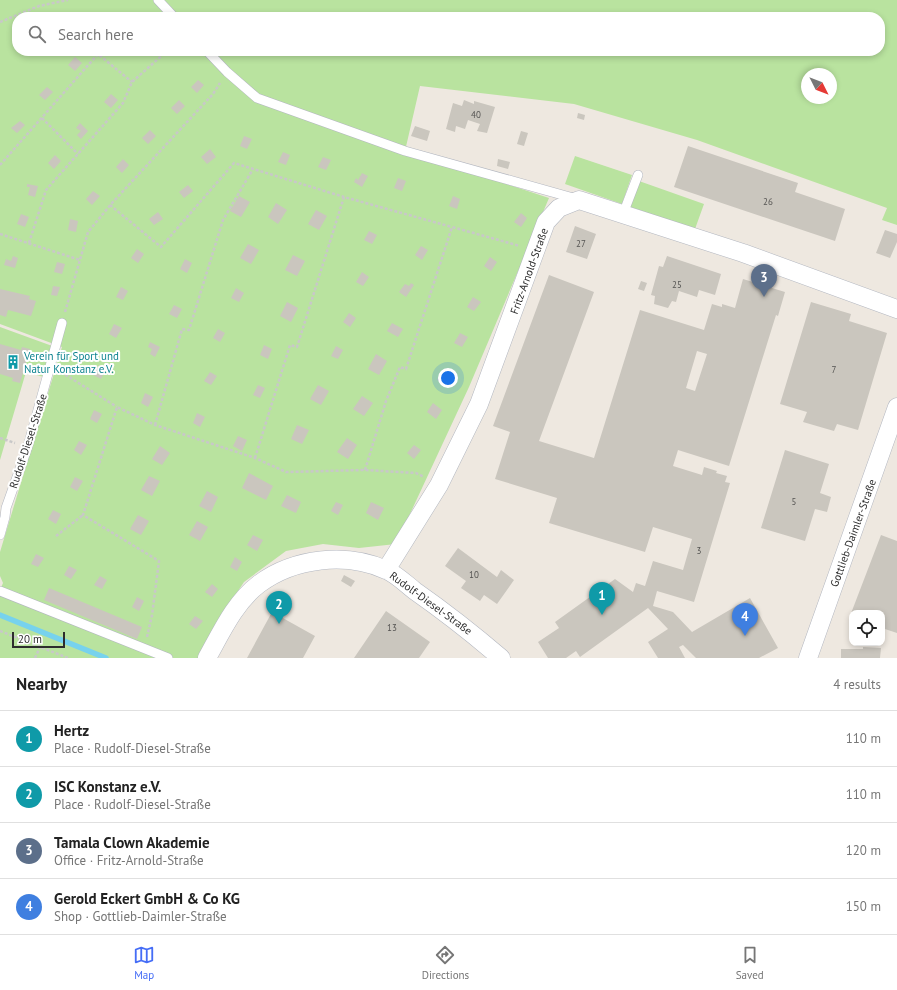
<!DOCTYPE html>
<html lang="en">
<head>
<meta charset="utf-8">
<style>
  :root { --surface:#fff; --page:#f2f2f2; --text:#222; --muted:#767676; --line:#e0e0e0; --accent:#456df6 }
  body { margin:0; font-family:"PT Sans",sans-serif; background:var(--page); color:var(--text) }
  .controls { position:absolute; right:12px; bottom:12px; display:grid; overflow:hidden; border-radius:8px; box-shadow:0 2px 6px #0003 }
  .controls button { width:36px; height:36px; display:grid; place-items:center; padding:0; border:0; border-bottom:1px solid var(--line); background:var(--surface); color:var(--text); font:20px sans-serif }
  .compass { position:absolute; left:801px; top:68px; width:36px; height:36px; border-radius:50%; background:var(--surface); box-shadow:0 2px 6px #0003; rotate:132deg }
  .scale { position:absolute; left:12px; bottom:10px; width:53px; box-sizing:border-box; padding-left:4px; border:2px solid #2d2d2d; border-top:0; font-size:11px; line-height:14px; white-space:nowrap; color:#2d2d2d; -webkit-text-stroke:3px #fff; paint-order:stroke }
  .you { position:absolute; left:448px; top:378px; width:14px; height:14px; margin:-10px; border:3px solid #fff; border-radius:50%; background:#1a73e8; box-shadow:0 0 0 6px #1a73e833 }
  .badge { display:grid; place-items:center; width:26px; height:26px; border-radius:50%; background:var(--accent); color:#fff; font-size:13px; font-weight:700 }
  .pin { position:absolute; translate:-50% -33px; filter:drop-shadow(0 1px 2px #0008) }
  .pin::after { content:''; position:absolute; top:21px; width:14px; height:12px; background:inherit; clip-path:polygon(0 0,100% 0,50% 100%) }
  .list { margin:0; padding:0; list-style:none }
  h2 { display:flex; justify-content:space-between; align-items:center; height:52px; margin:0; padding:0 16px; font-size:17px }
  h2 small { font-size:13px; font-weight:400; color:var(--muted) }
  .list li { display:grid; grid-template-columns:26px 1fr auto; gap:12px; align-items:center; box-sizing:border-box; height:56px; padding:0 16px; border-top:1px solid var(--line) }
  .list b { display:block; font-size:15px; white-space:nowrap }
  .list p { margin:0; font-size:13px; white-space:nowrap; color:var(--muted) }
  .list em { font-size:13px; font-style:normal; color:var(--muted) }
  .icon { flex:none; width:22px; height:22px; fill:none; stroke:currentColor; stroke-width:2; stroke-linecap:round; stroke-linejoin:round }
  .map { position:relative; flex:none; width:897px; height:658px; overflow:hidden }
  .search { position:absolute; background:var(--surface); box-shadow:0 2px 6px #0003; left:12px; right:12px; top:12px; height:44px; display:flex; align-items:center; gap:10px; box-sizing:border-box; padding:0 14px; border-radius:16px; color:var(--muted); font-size:15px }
  .sheet { height:276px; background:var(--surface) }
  nav { display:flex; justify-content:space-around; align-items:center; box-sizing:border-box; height:56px; border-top:1px solid var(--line); background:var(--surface); font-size:11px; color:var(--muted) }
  nav a { display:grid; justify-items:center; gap:2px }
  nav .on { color:var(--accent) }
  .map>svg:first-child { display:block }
  .green { fill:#b9e39f; fill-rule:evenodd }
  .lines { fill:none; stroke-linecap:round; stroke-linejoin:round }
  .stream { stroke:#77d2ed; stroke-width:5.5 }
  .building { fill:#cac6be; fill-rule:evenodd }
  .service-casing { stroke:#b3b7c0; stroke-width:10 }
  .minor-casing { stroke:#b3b7c0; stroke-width:19 }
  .path { stroke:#c8c8c8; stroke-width:2.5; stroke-dasharray:3 2; stroke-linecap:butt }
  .service { stroke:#fff; stroke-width:9 }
  .minor { stroke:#fff; stroke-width:18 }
  .labels { text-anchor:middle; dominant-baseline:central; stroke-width:4; stroke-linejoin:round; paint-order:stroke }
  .number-label { font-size:9px; fill:#545351 }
  .street-label { font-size:11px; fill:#2d2d2d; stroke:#fff }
  .culture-label { font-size:11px; fill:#0d838f; stroke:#fff; text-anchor:start }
</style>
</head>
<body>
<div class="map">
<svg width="897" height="658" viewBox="0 0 897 658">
  <rect width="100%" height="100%" fill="#eee8e0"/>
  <path class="green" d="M0,0H897V225L882,220L887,208L697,140L574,104L420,86L405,151L549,198L469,387L396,544L359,548L323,544L286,551L244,582L218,621L200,658H0V590L3,583L0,576V552L62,347L0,324ZM17,17H880V51H17ZM807,74H831V98H807Z
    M575,156L632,175L622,204L565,184Z
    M639,181L704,204L695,229L630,207Z
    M0,327L55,347L47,378L26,372L0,460Z"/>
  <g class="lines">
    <path class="stream" d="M0,615L106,658"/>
  </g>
  <path class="building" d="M75,57L82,63L75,71L68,65Z
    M198,80L204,85L197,93L191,87Z
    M47,87L53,92L45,100L39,95Z
    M111,94L118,100L111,108L104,102Z
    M179,100L185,106L177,114L171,108Z
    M464,100L474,104V101L495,107L487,133L477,131L480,124L468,120L465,129L456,126L455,132L446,129L453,103L462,106Z
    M578,113L585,115L584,120L577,118Z
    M20,121L25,125L17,133L11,128Z
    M80,123L88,131L81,139L77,135L81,131L76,128Z
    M415,126L430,131L427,141L411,136Z
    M150,130L156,136L148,144L142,138Z
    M521,131L528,133L524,146L517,144Z
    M244,136L252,139L247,149L240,146Z
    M688,146L798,183L795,192L845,209L835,241L674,187Z
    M210,149L216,157L207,164L201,157Z
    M283,152L290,155L286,165L278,162Z
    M55,155L61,161L54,169L48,163Z
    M323,157L331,160L326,170L318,167Z
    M123,159L129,165L122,173L116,167Z
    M498,159L510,162L508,169L497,166Z
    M362,173L368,176L362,187L354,182L356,178L358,180Z
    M398,178L406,181L402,191L394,188Z
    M27,184L38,186L35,197L28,195L30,187H27Z
    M188,185L193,191L184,198L179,192Z
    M93,191L100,196L92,205L86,199Z
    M239,196L250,202L241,217L230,211Z
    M453,196L460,199L457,209L449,206Z
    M276,203L287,210L278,224L268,217Z
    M316,210L327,216L319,230L308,224Z
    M158,212L163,219L154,225L149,219Z
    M521,213L527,218L521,227L514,222Z
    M21,214L29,217L25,227L17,224Z
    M70,219L78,221L76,232L68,230Z
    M575,226L596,234L587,259L566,252Z
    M885,230L897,234V242L890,258L876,253Z
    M369,231L377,235L372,244L364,240Z
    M248,244L259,250L251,264L240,258Z
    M421,246L428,250L422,260L415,255Z
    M137,249L144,254L138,263L131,258Z
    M293,255L305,261L297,276L285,270Z
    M13,256L18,258L15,268L4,265L6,259L11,261Z
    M667,256L721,274L715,295L699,290L697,297L679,291L676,302L672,301L668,308L654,304L655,296L651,295L659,266L663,267Z
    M490,257L497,262L491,271L484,266Z
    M185,259L192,263L187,273L180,269Z
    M57,262L65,264L62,274L54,272Z
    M362,272L369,277L363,286L356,282Z
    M549,275L594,292L539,441L594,458L640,310L704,330L712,304L722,307V304L735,308L743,279L785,292L778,316L776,315L729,466L678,450L673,466L702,475L704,467L717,471L716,473L727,476L725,482L730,483L694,602L657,591L653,606L673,612L692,632L750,598L778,648L759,658H696L683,645L679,647L685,658H658L648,642L668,629L648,608L580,657L576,651L566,658H548L538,642L559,628L555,622L615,579L633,592L636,583L645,586L653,561L683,570L692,539L653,527L645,552L549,523L557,498L495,479L510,432L493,426ZM697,351L707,354L695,391L686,388Z
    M641,281L647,283L644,291L638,289Z
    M411,283L414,285L406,297L399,292L405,284L409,286Z
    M53,286L60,287L57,296L51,295Z
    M121,287L128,291L123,300L116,297Z
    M236,288L244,293L239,302L231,298Z
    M0,289L30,296L29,299L36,301L31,316L8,310L6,317L0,315Z
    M473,297L481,302L474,311L467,307Z
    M287,302L298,308L291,322L280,316Z
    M811,302L851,314L849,321L887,333L858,430L837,424L834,431L803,422L807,412L780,404Z
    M174,305L182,309L177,318L169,314Z
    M349,313L356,318L350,327L343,322Z
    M392,323L403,329L398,337L387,331Z
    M114,324L122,328L116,338L109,334Z
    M218,329L225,333L220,342L213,338Z
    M460,333L468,337L462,347L454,343Z
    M150,342L160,347L155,357L150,354L152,349L148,347Z
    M0,344L21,350L22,347L30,349L20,383L12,381L13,378L0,374Z
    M264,345L272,349L268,359L260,355Z
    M336,346L343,350L338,359L331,356Z
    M376,354L387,361L379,375L368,369Z
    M99,365L106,369L101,379L93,375Z
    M442,370L450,375L445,384L437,380Z
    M210,372L217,376L211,385L204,381Z
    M258,385L265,388L260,398L253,395Z
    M318,385L329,391L321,405L310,399Z
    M145,393L153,397L148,407L141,403Z
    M362,396L373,403L364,416L353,409Z
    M433,403L442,410L436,419L427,412Z
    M94,410L102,414L97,423L90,419Z
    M197,413L205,417L200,427L193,423Z
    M297,425L309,430L302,444L291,439Z
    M238,436L247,440L242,451L233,446Z
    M347,438L357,445L348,459L337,452Z
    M79,441L87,445L81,455L74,450Z
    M414,445L421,450L414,459L407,453Z
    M160,446L170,453L162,465L152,459Z
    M785,450L829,464L820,493L831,497L827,512L815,509L805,541L761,528Z
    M249,473L273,486L266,500L242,488Z
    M149,476L160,481L152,496L141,490Z
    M75,477L83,481L77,491L70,487Z
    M207,491L218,497L211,512L199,506Z
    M287,495L301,502L296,513L281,506Z
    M336,502L343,505L338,515L331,511Z
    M371,502L384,508L378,520L366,513Z
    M53,510L61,514L56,524L48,519Z
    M138,515L149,521L141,535L130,529Z
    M197,521L208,527L200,541L189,535Z
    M253,535L263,540L257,551L247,545Z
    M881,535L897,541V633L882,628V613H852V616H850Z
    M458,548L497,577L501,570L514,580L497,604L484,595L480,601L461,588L466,581L445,566Z
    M36,554L44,558L38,567L31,564Z
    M235,557L242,562L237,571L230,567Z
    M69,566L77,570L71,579L64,575Z
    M344,575L355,581L351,587L341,581Z
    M100,576L107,580L102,589L94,585Z
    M212,584L218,589L212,597L205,592Z
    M49,588L142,627L137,639L44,600Z
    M137,597L144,601L139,611L132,607Z
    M386,611L430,642L419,658H354Z
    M272,612L315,636L303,658H247Z
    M195,616L203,621L196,629L189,624Z
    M863,647L881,648L880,658H841V649H863Z"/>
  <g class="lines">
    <defs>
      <path id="service" d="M158,0L174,17
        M207,51L227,72L257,98L405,151L577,199
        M623,214L638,175
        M0,535L5,517L6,508L28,446L62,323
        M0,591L168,658"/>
      <path id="minor" d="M386,570L439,485L479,404L546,222L559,208L579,200L743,253L897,309
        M207,658C221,633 235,602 259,584C294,558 346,552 386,570C396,574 406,584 415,591C445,612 473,634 501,658
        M808,658L897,407"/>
    </defs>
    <use href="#service" class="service-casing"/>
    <use href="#minor" class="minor-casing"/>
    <path class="path" d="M0,22L39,6L68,0
      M42,118L78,154
      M0,165L98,54L132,82
      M110,205L161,247L234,163L344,197
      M0,234L80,260
      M29,243L46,190L123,103L132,82L167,51
      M65,312L88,232L112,203L213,94L220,83
      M61,372L117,407
      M155,425L182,329L189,330L223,220L253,169
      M0,438L15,443
      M255,458L290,345L297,347L344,197L452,227
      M365,470L386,401L400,367L406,369L452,227L520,246
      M56,536L83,515
      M0,631L68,658
      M147,637L152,615L159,561L83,515L117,407L155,425L255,458L286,472L365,470L416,473L424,477
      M35,658L40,647"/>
    <use href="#service" class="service"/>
    <use href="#minor" class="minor"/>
  </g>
  <defs>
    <symbol id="building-bare" viewBox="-9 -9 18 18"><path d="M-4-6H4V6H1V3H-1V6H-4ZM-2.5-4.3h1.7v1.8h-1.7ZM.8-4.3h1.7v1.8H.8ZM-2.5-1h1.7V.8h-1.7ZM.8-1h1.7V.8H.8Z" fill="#0f9aa8" stroke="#fff" stroke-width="2.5" paint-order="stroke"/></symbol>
  </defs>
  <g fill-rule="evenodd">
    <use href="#building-bare" x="3" y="352" width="20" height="20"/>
  </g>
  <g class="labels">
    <g class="number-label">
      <text x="476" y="114">40</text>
      <text x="768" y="201">26</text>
      <text x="581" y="243">27</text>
      <text x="677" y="284">25</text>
      <text x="834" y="369">7</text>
      <text x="794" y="501">5</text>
      <text x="699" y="550">3</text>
      <text x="474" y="574">10</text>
      <text x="392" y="627">13</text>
    </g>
    <g class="street-label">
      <text transform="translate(529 271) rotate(-70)">Fritz-Arnold-Straße</text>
      <text transform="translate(28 441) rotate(-72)">Rudolf-Diesel-Straße</text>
      <text transform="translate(853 533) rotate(-70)">Gottlieb-Daimler-Straße</text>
      <text transform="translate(431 603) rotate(36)">Rudolf-Diesel-Straße</text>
    </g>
    <g class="culture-label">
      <text x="24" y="356">Verein für Sport und<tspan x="24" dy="13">Natur Konstanz e.V.</tspan></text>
    </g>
  </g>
</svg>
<div class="controls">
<button><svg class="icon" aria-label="locate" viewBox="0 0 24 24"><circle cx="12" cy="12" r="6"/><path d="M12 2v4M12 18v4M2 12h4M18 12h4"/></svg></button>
</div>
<svg class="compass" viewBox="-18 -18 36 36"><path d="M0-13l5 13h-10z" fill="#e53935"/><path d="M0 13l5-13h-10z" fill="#767676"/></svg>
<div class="scale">20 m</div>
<div class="you"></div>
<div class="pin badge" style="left:602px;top:615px;background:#0f9aa8">1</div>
<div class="pin badge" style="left:279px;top:624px;background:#0f9aa8">2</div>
<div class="pin badge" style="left:764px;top:297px;background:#5c6f8a">3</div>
<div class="pin badge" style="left:745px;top:636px;background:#3f7fe0">4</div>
<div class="search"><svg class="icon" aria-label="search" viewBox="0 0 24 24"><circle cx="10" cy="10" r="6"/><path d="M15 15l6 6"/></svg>Search here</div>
</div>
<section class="sheet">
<h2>Nearby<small>4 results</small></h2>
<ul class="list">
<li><span class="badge" style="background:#0f9aa8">1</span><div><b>Hertz</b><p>Place · Rudolf-Diesel-Straße</p></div><em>110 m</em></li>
<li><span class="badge" style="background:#0f9aa8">2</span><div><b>ISC Konstanz e.V.</b><p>Place · Rudolf-Diesel-Straße</p></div><em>110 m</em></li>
<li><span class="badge" style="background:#5c6f8a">3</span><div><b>Tamala Clown Akademie</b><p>Office · Fritz-Arnold-Straße</p></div><em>120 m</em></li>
<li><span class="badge" style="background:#3f7fe0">4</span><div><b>Gerold Eckert GmbH &amp; Co KG</b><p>Shop · Gottlieb-Daimler-Straße</p></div><em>150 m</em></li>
</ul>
</section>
<nav>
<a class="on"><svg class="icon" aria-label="map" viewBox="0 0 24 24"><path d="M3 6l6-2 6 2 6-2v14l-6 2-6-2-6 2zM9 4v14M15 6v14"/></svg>Map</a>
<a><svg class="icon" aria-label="directions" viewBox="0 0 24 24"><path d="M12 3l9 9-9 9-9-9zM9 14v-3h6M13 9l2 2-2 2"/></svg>Directions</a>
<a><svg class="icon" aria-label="saved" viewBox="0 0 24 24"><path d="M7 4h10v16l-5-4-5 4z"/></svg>Saved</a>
</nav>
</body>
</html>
